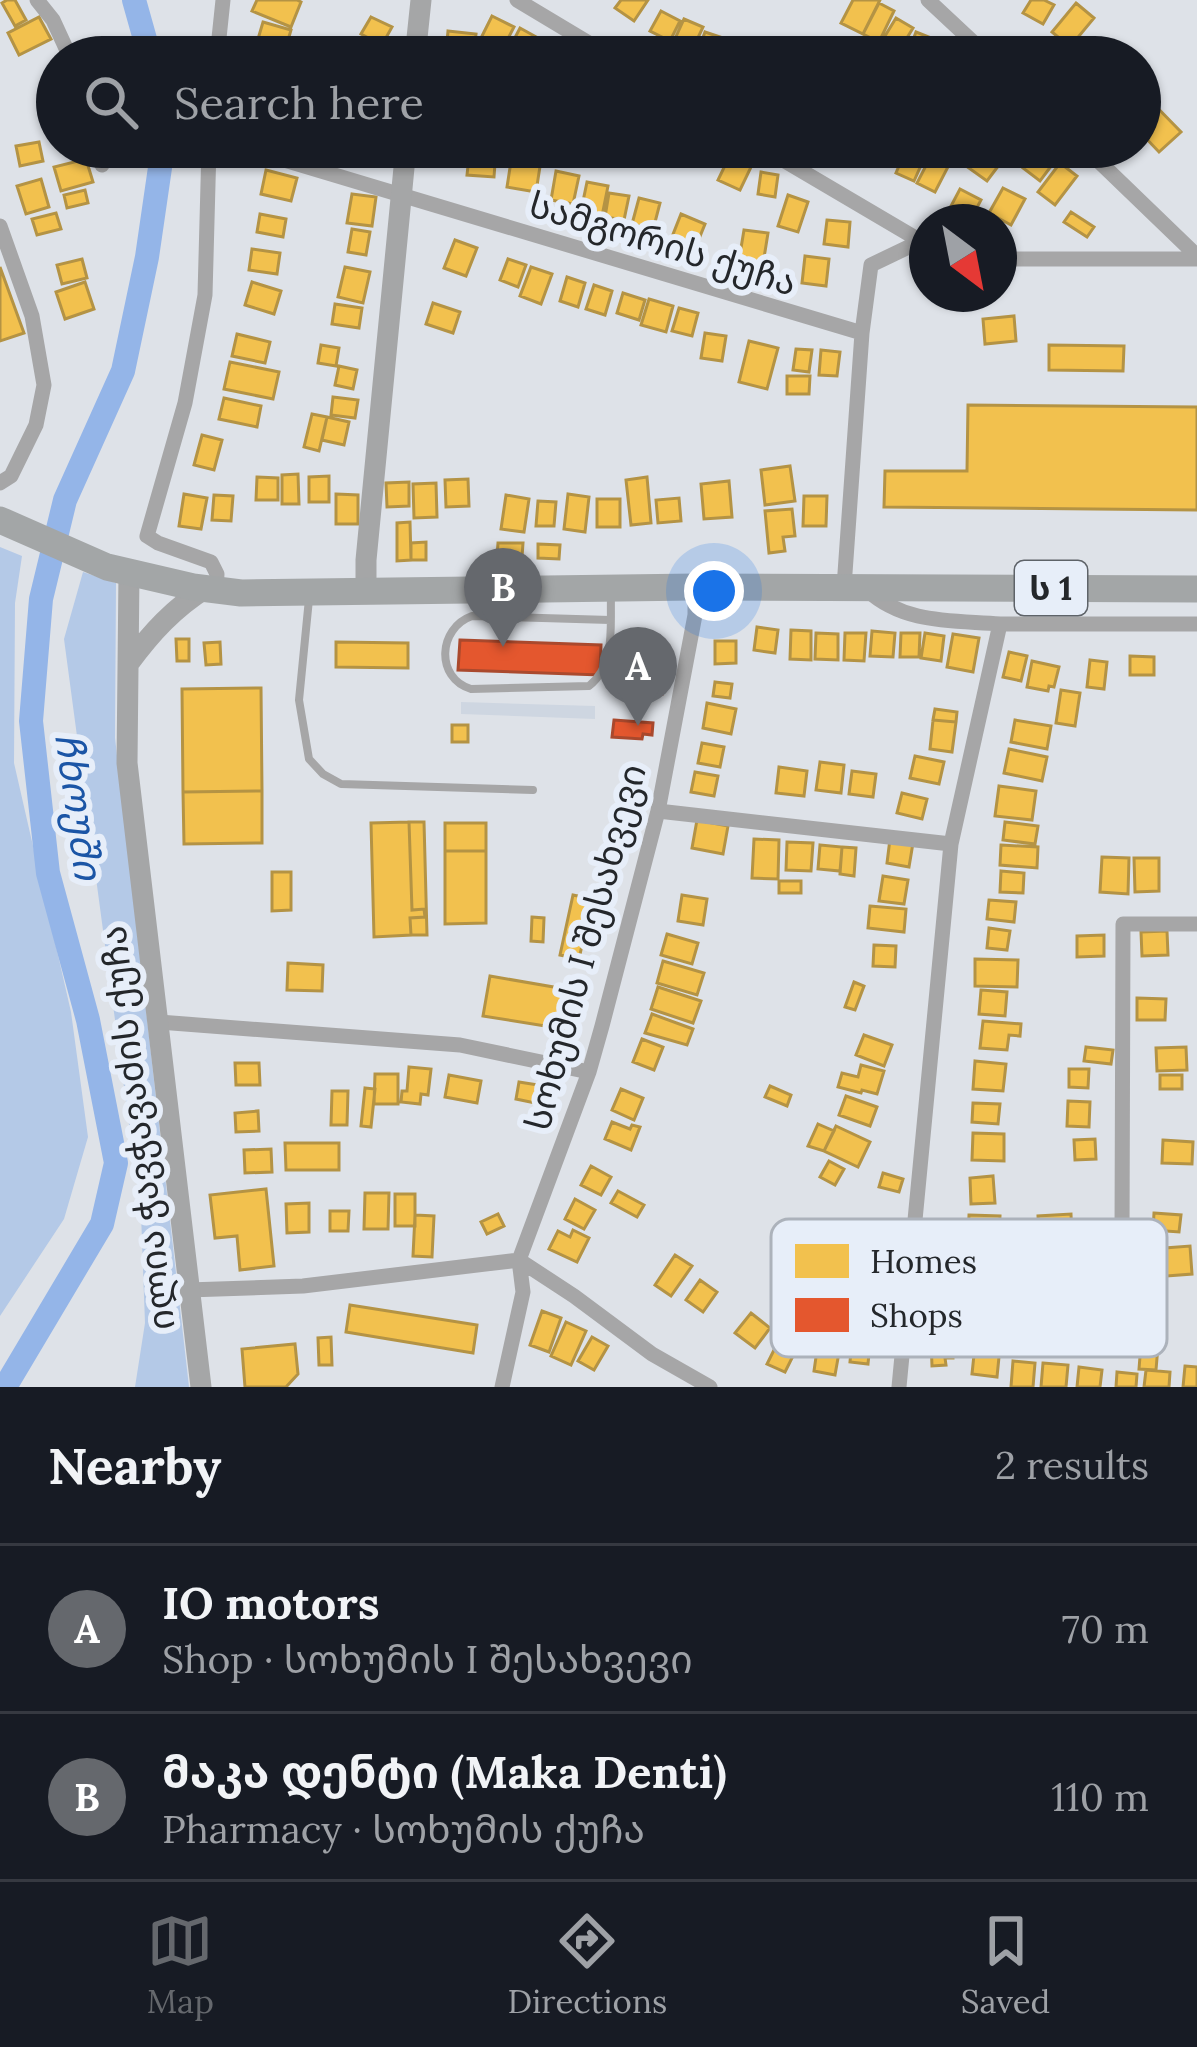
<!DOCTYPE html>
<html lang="en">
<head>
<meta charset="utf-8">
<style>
  :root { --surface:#171b24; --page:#242831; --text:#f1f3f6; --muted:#9ea1a6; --line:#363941; --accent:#65686d }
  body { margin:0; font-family:Lora,"Noto Sans Georgian",serif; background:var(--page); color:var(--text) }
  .compass { position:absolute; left:909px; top:204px; width:108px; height:108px; border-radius:50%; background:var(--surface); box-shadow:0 3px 9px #0004; rotate:148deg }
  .you { position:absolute; left:714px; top:591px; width:42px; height:42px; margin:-30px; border:9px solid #fff; border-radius:50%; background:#1a73e8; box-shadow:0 0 0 18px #1a73e833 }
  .badge { display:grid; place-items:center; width:78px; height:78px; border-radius:50%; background:var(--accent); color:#fff; font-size:39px; font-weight:700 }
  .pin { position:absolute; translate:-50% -99px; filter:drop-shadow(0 3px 6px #0008) }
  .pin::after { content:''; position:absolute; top:63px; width:42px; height:36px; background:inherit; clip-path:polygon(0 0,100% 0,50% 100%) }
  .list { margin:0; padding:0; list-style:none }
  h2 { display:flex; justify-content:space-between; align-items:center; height:156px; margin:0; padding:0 48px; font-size:51px }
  h2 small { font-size:39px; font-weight:400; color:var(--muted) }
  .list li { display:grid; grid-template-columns:78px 1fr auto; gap:36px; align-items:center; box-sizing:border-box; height:168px; padding:0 48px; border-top:3px solid var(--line) }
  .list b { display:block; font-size:45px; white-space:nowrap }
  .list p { margin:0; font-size:39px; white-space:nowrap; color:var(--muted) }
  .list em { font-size:39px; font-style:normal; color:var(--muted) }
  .icon { flex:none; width:66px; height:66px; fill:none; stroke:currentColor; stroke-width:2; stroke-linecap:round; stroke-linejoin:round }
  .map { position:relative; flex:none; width:1197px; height:1387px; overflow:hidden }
  .search { position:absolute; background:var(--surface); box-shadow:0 3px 9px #0004; left:36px; right:36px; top:36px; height:132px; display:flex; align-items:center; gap:30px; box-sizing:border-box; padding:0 42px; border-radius:66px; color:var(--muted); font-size:45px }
  .sheet { height:492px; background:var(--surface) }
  nav { display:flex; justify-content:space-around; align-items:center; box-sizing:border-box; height:168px; border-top:3px solid var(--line); background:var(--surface); font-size:33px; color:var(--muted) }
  nav a { display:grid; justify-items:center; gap:6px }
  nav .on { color:var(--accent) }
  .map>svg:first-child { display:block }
  .built { fill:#ced6e1 }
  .green { fill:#b4c9e7 }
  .homes { fill:#f2c14e; stroke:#b49344; stroke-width:3 }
  .shops { fill:#e4572e; stroke:#aa492d; stroke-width:3 }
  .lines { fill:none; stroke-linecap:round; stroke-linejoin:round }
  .river { stroke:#94b5e8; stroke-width:24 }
  .lane { stroke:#a6a6a7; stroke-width:8 }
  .street { stroke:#a6a6a7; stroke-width:15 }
  .secondary { stroke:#a5a6a7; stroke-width:21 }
  .highway { stroke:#a3a6a7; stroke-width:27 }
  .labels { text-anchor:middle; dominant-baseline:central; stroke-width:12; stroke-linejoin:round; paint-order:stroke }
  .shield { fill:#e7eef9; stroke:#5e6369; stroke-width:3 }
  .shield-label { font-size:33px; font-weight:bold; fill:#24272b }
  .street-label { font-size:36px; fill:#24272b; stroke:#e7eef9 }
  .water-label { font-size:39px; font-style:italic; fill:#1b55a6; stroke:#e7eef9 }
  .key { fill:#e7eef9; stroke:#acb2bb; stroke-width:3 }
  .key-label { font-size:33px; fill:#24272b }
</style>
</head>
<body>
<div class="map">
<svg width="1197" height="1387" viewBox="0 0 1197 1387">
  <rect width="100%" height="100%" fill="#dee2e8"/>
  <path class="built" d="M461,702L595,706V719L461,714Z"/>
  <path class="green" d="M0,547L22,556L15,603L14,763L71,1012L88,1137L64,1219L0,1316Z
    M83,572L116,583L115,738L189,1387H135L145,1323L141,1214L64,639Z"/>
  <path class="homes" d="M7,0H15L26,20L15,26L2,3Z
    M257,0H297L301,2L291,27L252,11Z
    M621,0H648L634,21L615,8Z
    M853,0H880L863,34L841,23Z
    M1031,0H1044L1054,5L1043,24L1023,13Z
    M879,3L894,11L879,42L863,34Z
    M1076,3L1094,18L1070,47L1052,32Z
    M661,11L680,21L670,41L650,31Z
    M492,16L514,27L503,48L481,38Z
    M39,17L51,39L19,55L8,33Z
    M371,17L392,27L382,45L361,34Z
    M896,18L913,28L902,46L885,36Z
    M684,19L703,27L689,57H680L669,52Z
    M263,22L291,30L286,47L258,39Z
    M520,28L540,39L531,57H520L508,51Z
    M448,31L476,34L473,57L446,53Z
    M705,32L723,38L716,57H696Z
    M916,32L929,37L922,56L909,51Z
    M368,44L395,54L394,57H362Z
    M726,44L751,53L750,57H722Z
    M1140,90L1181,132L1159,152L1140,132Z
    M39,142L43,161L20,166L16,146Z
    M470,147L496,150L494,177L467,175Z
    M697,147H721L712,166L692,157Z
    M874,147H897L892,163L871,157Z
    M907,147L926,154L914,181L896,173Z
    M969,147H974L999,165L987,181L959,161Z
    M1038,148L1055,161L1040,181L1023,168Z
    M933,152L951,161L935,192L917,183Z
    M512,155L541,160L536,192L507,187Z
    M730,155L752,165L740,190L718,180Z
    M86,159L93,182L61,191L54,167Z
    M1060,163L1077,176L1055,205L1038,192Z
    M266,170L297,178L291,201L261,194Z
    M556,171L579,176L573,204L551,200Z
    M761,172L778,175L775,197L758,194Z
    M41,179L49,207L26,214L17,186Z
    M587,182L608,186L602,216L581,211Z
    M1003,188L1025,199L1011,225L989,213Z
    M960,189L981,200L972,217L951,206Z
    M85,190L88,203L67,208L64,195Z
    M609,193L629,196L624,220L605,217Z
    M352,194L376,197L372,226L347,223Z
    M788,195L808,202L798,232L778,226Z
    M639,198L660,203L653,230L632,224Z
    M1071,212L1094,227L1087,237L1064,222Z
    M56,213L61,229L37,235L32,219Z
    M260,214L286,219L283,237L257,232Z
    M681,214L705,224L694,251L670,242Z
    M827,220L850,222L848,247L824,244Z
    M352,229L370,232L366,255L348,252Z
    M744,230L768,233L763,264L739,260Z
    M455,240L477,248L466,276L444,268Z
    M252,249L280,253L277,274L249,270Z
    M805,256L829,259L826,286L802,283Z
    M82,259L87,278L62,284L57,265Z
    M508,259L526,265L518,287L500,280Z
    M0,267L24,333L0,341Z
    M345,267L370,272L363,303L338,297Z
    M531,267L552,274L541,304L520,296Z
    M567,277L585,283L578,307L560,301Z
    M85,282L94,309L65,319L56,292Z
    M252,282L281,291L274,314L245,305Z
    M594,285L612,291L605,315L586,309Z
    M623,293L645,300L639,320L617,313Z
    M649,299L673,306L666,332L641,325Z
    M433,303L460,312L453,333L426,324Z
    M335,304L362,308L359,328L332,324Z
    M679,308L698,313L692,336L672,331Z
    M1014,316L1016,341L985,344L983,319Z
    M705,333L726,336L722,361L701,358Z
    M237,334L270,342L265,363L232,356Z
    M749,341L778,348L767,389L739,382Z
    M321,345L339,348L336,366L318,363Z
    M1049,345L1124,346L1123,371L1049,370Z
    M796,349L812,350L809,372L793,370Z
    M821,350L840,352L837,376L819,375Z
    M230,362L279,372L273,399L224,389Z
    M339,366L357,370L353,389L335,385Z
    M787,376H810L809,394H787Z
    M333,397L358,400L355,418L331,415Z
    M224,398L261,406L257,427L219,419Z
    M968,405L1197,407V510L884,507L885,471H967Z
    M312,414L327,417L319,451L304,447Z
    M327,417L349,422L344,445L322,440Z
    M202,435L222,440L214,470L194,465Z
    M790,466L795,501L765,505L761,470Z
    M298,474L299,504H282V475Z
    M329,476V502H309V477Z
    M257,477L278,478V500H256Z
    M647,477L651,523L631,525L626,480Z
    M468,479L469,506L446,507L445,480Z
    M729,481L732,517L704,519L701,484Z
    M409,482V506L387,507L386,483Z
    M436,483L437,517L414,518L413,484Z
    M184,494L207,498L201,529L179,526Z
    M336,494L358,495V524H336Z
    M568,494L589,497L585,532L564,529Z
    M214,495L233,496L231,521L212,520Z
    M506,495L529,499L524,532L501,529Z
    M804,496H827L826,526H803Z
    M679,498L681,521L658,523L656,500Z
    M597,499H620V527H597Z
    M538,501L556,502L554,526H536Z
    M792,509L795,536L783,537L785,551L769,553L765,511Z
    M410,522L411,560L397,561V523Z
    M426,542V560H411V543Z
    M498,543H523L522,557L497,556Z
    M538,544L560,545L559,559L538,558Z
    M757,627L778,630L775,653L754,650Z
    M791,630L811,631V660L790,659Z
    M872,631L895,633L893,657L870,656Z
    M816,633L838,634V660L815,659Z
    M845,633H866L864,661L844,660Z
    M901,633H920L919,657H900Z
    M925,633L944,636L941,661L921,658Z
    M953,634L979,638L973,672L947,667Z
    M176,639H189V661H177Z
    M715,641H736V663L715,664Z
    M220,642L221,664L206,665L204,643Z
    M336,642L408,643V668L336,667Z
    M1009,652L1027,656L1021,681L1003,677Z
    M1130,656L1154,657V675H1130Z
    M1090,660L1107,662L1104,689L1087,687Z
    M1032,661L1059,667L1054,687L1049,686L1048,691L1027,687Z
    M715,682L732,684L730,698L713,696Z
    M261,688L262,791L183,792L182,689Z
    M1061,690L1080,693L1075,726L1056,723Z
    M707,703L736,709L731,734L703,728Z
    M935,709L957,712L956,722L933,720Z
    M933,720L956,722L952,752L930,749Z
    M1015,720L1051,726L1047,749L1011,742Z
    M452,725H468V742H452Z
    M702,743L724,747L720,767L698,763Z
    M1009,749L1047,757L1042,781L1004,773Z
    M915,756L944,762L939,784L910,778Z
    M820,762L844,765L841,793L816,790Z
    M779,767L807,771L804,796L776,793Z
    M852,771L876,774L873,797L849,794Z
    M695,772L718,776L714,796L691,792Z
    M999,786L1036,791L1032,820L995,816Z
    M262,791V843L184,844L183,792Z
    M902,793L927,799L922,819L897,813Z
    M697,820L728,826L723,854L692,848Z
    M409,822H424L427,935H411L410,918L425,917L424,909L412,910Z
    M409,822L412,910L424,909L425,917L410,918L411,935L374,937L371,823Z
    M1005,822L1038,826L1035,844L1003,840Z
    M445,823H486V851H445Z
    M754,839L779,840L778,879L752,878Z
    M890,839L913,843L909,867L887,863Z
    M787,842L813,843L811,871L786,870Z
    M820,845L842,847L840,871L818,869Z
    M1001,845L1038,847L1037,868L1000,865Z
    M842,847L856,848L854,876L840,874Z
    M445,851H486V923L445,924Z
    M1102,857L1129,858L1128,894L1100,892Z
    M1134,858H1159V891L1135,892Z
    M1001,871L1024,873L1023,893L1000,892Z
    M272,872H291V910L272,911Z
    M883,876L908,880L904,904L879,901Z
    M779,881H801V893H779Z
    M573,895L592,899L579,959L560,955Z
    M682,895L707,899L703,925L678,921Z
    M989,900L1016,902L1014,922L987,919Z
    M870,906L906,909L904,932L868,928Z
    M532,917L544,918L543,942L531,941Z
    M989,928L1010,931L1007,950L987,948Z
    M1167,931L1168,955L1142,956L1141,932Z
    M667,934L698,943L692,964L661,955Z
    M1104,935V956L1077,957V936Z
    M874,945L896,946L895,967L873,966Z
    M975,959L1018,960L1017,987L975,986Z
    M663,961L704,973L697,995L657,983Z
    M288,963L323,965L322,991L287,990Z
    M490,976L571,990L564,1029L483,1016Z
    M854,982L864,986L855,1010L845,1007Z
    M658,987L701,1001L693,1023L651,1009Z
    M981,990L1007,992L1005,1016L979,1014Z
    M1137,998L1166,999L1165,1020H1137Z
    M652,1014L693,1029L687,1045L645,1033Z
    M983,1021L1021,1024L1020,1036L1009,1035L1007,1050L980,1048Z
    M864,1035L892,1045L884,1066L856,1055Z
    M642,1039L663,1047L654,1070L633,1062Z
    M1086,1047L1113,1050L1111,1064L1084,1061Z
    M1186,1047L1187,1070L1157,1071L1156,1048Z
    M975,1061L1006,1064L1003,1091L973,1089Z
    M235,1063H259L260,1085H236Z
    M861,1065L884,1071L877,1094L862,1090L861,1093L838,1087L842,1073L858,1077Z
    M409,1067L431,1069L428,1095L421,1094L420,1104L401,1102L402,1091H407Z
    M1069,1069H1089L1088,1088L1069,1087Z
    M375,1074H398V1104H374Z
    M449,1075L481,1081L477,1103L445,1097Z
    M1160,1075H1182V1089H1160Z
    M519,1082L538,1085L535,1103L516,1099Z
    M770,1086L791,1095L787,1106L765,1097Z
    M365,1088L375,1089L371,1127L361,1126Z
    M621,1089L643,1098L634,1120L612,1110Z
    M332,1091H348L347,1125H331Z
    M846,1096L877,1107L870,1126L839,1115Z
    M1068,1101L1090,1102L1089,1127L1067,1126Z
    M973,1103L1000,1104L998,1124L972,1122Z
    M258,1111L259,1131L236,1132L235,1113Z
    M612,1122L630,1129L632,1125L640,1127L631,1150L605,1139Z
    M818,1124L834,1131L824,1151L808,1146Z
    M836,1126L870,1142L858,1167L824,1151Z
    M973,1133L1004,1134V1161L972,1160Z
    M1095,1139L1096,1159L1075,1160L1074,1140Z
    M1163,1140L1193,1142L1192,1164L1162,1163Z
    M285,1143H339V1170H286Z
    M271,1149L272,1172L245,1173L244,1150Z
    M829,1161L844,1169L835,1185L820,1177Z
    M591,1166L611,1177L601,1195L581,1185Z
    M883,1173L903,1179L899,1192L879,1187Z
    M993,1176L995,1203L971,1204L970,1178Z
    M266,1189L274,1266L240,1270L237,1236L215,1238L210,1195Z
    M618,1191L644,1205L637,1217L611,1203Z
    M365,1193H389L388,1229H364Z
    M395,1194H415V1226H395Z
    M575,1199L595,1210L584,1229L565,1219Z
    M309,1203V1232L287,1233L286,1204Z
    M330,1211H349L348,1231H330Z
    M1154,1213L1181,1215L1179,1232L1153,1230Z
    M498,1214L504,1226L487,1234L481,1222Z
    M1071,1214L1072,1241L1039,1243L1038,1216Z
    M415,1215L434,1216L432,1257L413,1256Z
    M969,1215L1000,1216L999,1242L968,1241Z
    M573,1230L589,1238L577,1262L549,1249L558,1231L570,1237Z
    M1190,1246L1192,1274L1154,1277L1152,1249Z
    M675,1255L692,1266L671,1296L655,1285Z
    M700,1280L717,1292L703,1312L686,1300Z
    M350,1305L477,1325L473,1353L346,1332Z
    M542,1311L561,1318L549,1352L530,1345Z
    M751,1313L770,1328L755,1348L735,1333Z
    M566,1322L586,1331L571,1365L551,1356Z
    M331,1337L332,1365H319L318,1338Z
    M592,1337L608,1346L594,1370L578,1361Z
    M780,1338L798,1346L785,1372L767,1364Z
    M953,1339V1358H945L946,1365L932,1366L931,1340Z
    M852,1341L870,1343L868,1364L850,1362Z
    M818,1343L840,1347L835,1375L814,1371Z
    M295,1344L298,1374L286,1387H245L242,1349Z
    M1141,1344L1158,1346L1156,1370L1139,1369Z
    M975,1345L1000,1347L997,1377L972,1374Z
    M1013,1361L1035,1363L1033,1387H1011Z
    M1043,1363L1068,1365L1066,1387H1041Z
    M1185,1366L1197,1367V1387H1183Z
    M1079,1367L1102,1370L1100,1387H1077Z
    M1146,1370L1170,1372L1169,1387H1144Z
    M1117,1372L1137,1374L1136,1387H1116Z"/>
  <path class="shops" d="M460,640L601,645L600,675L458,670Z
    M660,644L662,694L622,695L621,645Z
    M614,720L653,723L652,735L643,734L642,739L612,737Z"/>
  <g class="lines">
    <path class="river" d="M134,0L150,57
      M5,1387L102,1224L116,1163L88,1020L48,873L31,721L41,599L65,500L123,371L147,257L163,147"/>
    <path class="lane" d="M309,599L299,700L309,759L323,774L341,784L533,790
      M610,620L472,616C438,628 435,678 471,689L589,686C616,664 610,628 611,595"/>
    <path class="street" d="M37,0L53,20L70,57
      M517,0L612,57
      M928,0L989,57
      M217,57L223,0
      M97,147L102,165
      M209,147L205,295L185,403L147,536L158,543L211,562L217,574L216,590
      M241,147L862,333
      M761,147L924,243
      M1084,147L1197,256
      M0,226L32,316L44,385L36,425L11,476L0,483
      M999,259H1197
      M844,587L862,333L871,265L919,242
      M867,590C904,624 952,620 1000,624L951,844L899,1387
      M1000,624H1197
      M658,811L951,844
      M159,1022L460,1045L589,1072
      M1125,1268L1122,1234L1123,924H1197
      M188,1290L303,1286L519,1260L574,1296L652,1354L710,1387
      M502,1387L523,1292L519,1260L589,1072L602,1026L658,811L695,615V587"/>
    <path class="secondary" d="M415,57L421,0
      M129,573L127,763L201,1387
      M366,590V560L406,147
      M129,663C151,633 174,608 206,588"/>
    <path class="highway" d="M0,520L107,567L193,587L241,593L695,587L1197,589"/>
  </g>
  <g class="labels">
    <rect class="shield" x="1015" y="561" width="72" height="54" rx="9"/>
    <g class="shield-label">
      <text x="1051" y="588">ს 1</text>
    </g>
    <g class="street-label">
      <text transform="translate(663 243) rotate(17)">სამგორის ქუჩა</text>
      <text transform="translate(585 947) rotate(-75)">სოხუმის I შესახვევი</text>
      <text transform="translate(137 1128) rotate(-97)">ილია ჭავჭავაძის ქუჩა</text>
    </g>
    <g class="water-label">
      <text transform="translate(79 806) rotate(82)">ჩხოუში</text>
    </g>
  </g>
  <rect x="771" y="1219" width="396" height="138" rx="18" class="key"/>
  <rect x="795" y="1244" width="54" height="34" fill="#f2c14e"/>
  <rect x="795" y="1298" width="54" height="34" fill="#e4572e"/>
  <g class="key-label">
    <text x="870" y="1273">Homes</text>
    <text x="870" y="1327">Shops</text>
  </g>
</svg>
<svg class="compass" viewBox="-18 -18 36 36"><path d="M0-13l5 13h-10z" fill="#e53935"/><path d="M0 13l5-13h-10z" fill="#9ea1a6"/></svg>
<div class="you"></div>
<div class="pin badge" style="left:638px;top:726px">A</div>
<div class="pin badge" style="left:503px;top:647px">B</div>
<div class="search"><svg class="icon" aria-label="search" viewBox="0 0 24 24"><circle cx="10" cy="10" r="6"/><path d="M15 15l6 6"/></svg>Search here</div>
</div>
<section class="sheet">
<h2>Nearby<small>2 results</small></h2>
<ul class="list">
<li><span class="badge">A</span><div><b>IO motors</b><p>Shop · სოხუმის I შესახვევი</p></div><em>70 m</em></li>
<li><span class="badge">B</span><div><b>მაკა დენტი (Maka Denti)</b><p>Pharmacy · სოხუმის ქუჩა</p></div><em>110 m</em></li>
</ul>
</section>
<nav>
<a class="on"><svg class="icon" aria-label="map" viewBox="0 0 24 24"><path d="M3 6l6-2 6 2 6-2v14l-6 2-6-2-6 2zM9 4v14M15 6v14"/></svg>Map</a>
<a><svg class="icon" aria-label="directions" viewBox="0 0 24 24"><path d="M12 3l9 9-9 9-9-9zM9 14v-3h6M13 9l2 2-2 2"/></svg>Directions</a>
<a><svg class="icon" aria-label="saved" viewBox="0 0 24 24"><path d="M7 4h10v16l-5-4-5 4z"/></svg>Saved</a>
</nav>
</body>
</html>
